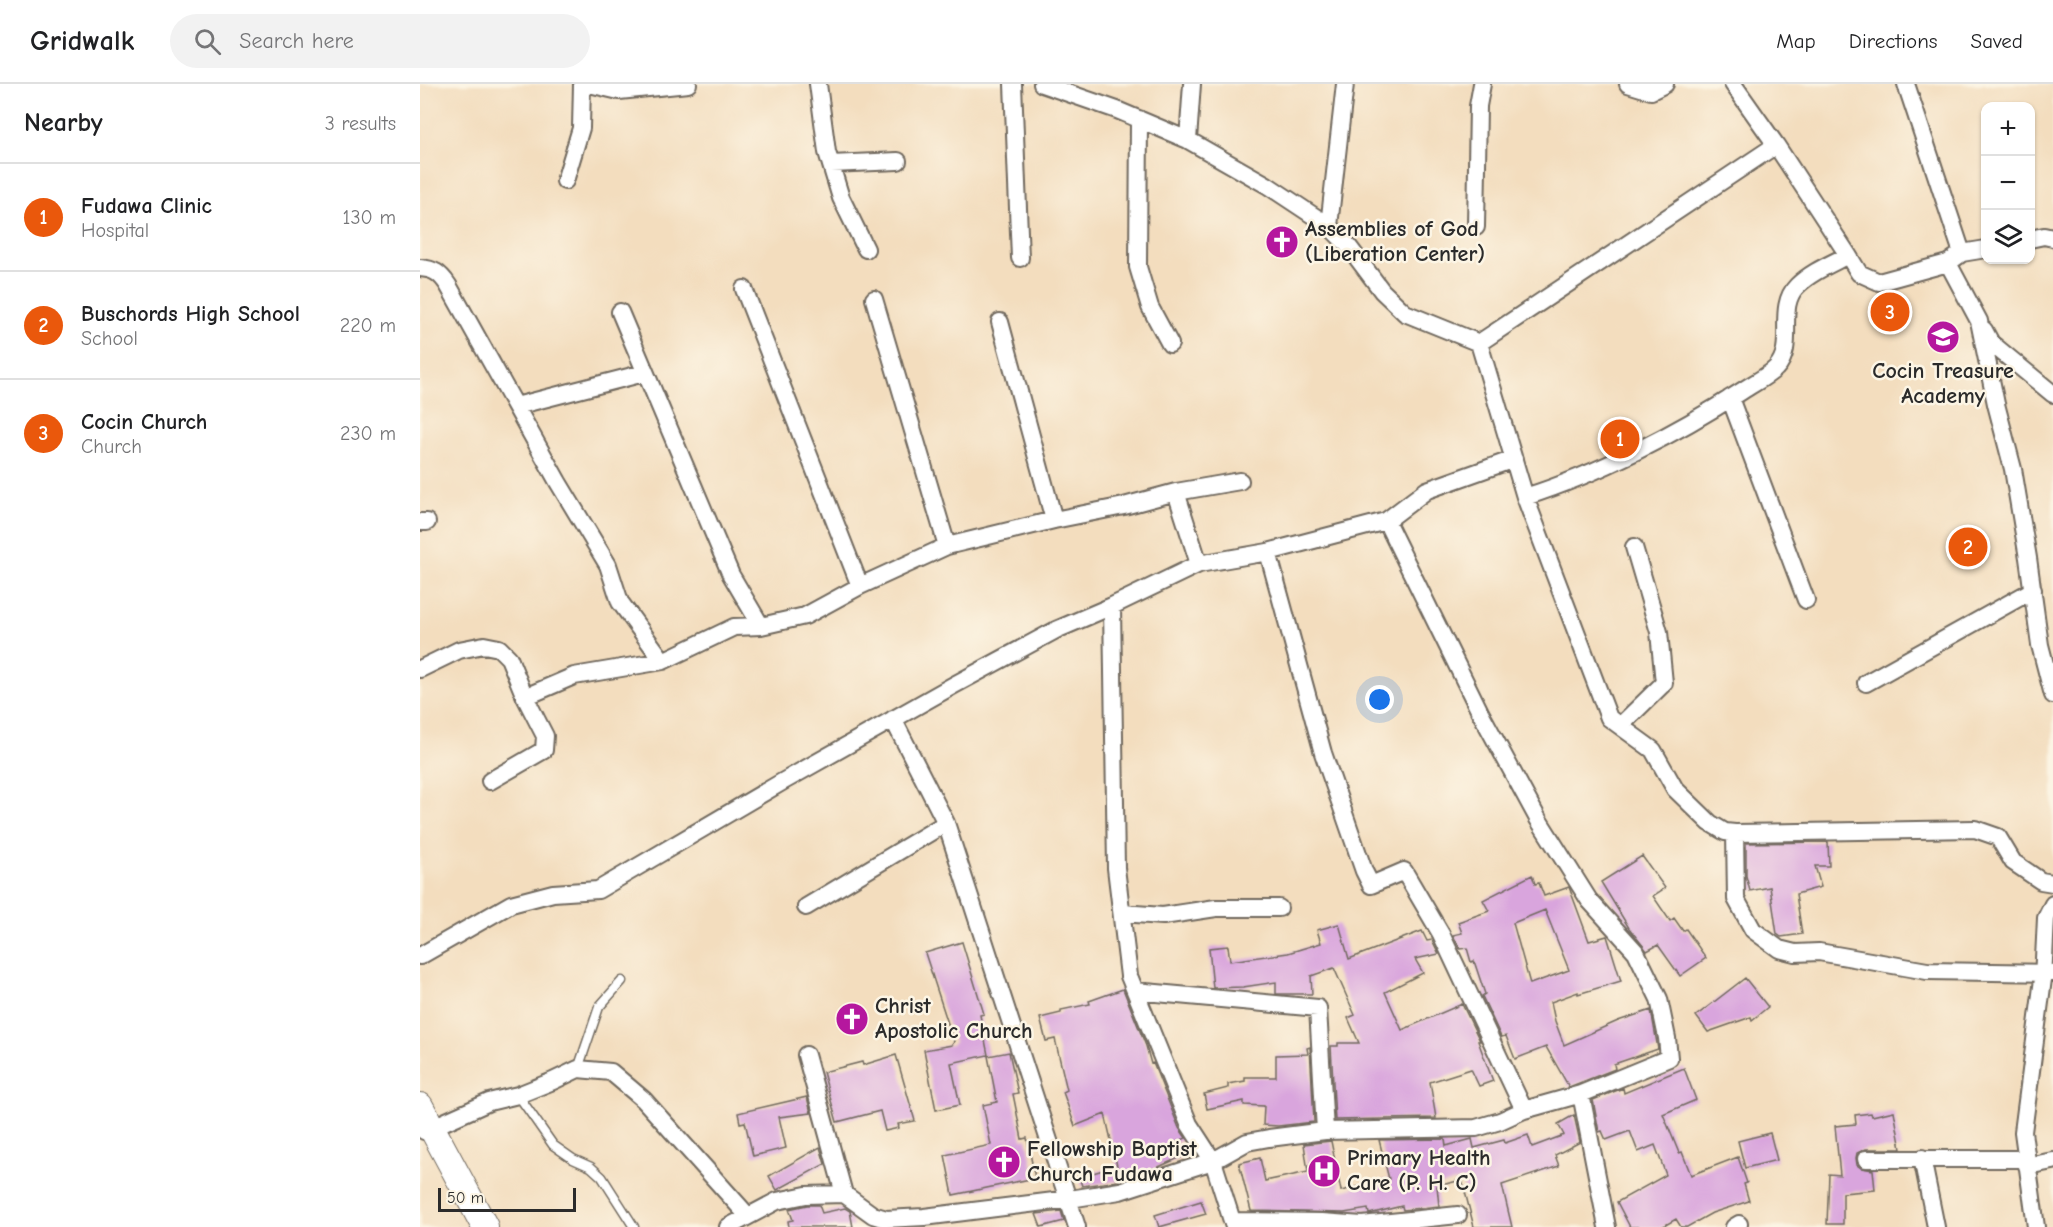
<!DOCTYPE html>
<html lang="en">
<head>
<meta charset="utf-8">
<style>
  :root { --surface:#fff; --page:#f2f2f2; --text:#202124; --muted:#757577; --line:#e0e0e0; --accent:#ea580c }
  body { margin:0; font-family:"Comic Neue",sans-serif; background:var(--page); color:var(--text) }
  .controls { position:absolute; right:18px; top:18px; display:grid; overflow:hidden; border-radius:12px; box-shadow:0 2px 4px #0004 }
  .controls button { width:54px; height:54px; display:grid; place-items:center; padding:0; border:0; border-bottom:2px solid var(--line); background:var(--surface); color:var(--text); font:30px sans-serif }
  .scale { position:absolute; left:18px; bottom:15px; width:138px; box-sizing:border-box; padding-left:6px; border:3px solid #2b2b2b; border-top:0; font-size:16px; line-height:21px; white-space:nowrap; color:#2b2b2b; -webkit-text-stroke:4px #fcf5e5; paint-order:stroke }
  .you { position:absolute; left:960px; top:616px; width:21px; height:21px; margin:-15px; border:4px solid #fff; border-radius:50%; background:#1a73e8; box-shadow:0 0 0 9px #1a73e833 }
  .badge { display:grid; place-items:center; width:39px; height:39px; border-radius:50%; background:var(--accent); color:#fff; font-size:20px; font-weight:700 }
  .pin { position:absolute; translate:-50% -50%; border:3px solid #fff; box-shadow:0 2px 6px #0006 }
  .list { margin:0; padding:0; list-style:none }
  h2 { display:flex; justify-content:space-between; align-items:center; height:78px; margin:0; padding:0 24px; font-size:26px }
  h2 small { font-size:20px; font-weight:400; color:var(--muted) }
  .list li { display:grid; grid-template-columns:39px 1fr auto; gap:18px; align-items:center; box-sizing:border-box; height:108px; padding:0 24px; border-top:2px solid var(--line) }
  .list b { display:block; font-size:22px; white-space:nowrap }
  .list p { margin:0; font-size:20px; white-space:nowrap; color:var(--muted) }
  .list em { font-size:20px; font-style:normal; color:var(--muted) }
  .icon { flex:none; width:33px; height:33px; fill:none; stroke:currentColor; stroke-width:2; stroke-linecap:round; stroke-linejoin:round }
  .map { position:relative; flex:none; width:1633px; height:1143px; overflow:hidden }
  header { display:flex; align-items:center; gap:36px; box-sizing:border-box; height:84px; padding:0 30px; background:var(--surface); border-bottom:2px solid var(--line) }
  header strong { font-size:28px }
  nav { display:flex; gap:33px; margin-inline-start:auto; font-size:21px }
  .search { width:420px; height:54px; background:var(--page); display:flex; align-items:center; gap:15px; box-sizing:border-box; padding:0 21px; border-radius:33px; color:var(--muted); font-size:22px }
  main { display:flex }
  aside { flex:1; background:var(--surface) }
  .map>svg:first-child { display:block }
  .building { fill:#d9a5dd; fill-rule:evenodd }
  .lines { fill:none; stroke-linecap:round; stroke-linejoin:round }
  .service-casing { stroke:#71695e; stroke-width:11 }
  .minor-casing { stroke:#71695e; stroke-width:20 }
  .primary-casing { stroke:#71695e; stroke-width:28 }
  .service { stroke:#fff; stroke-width:8 }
  .minor { stroke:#fff; stroke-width:16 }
  .primary { stroke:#fff; stroke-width:26 }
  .labels { text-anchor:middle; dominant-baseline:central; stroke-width:5; stroke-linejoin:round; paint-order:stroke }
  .poi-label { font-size:22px; font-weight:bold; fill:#2b2b2b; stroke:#fcf5e5; text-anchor:start }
</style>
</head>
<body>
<header>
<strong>Gridwalk</strong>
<div class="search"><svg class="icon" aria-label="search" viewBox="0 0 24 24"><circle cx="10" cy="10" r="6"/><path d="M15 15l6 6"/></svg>Search here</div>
<nav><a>Map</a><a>Directions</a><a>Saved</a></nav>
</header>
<main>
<aside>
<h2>Nearby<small>3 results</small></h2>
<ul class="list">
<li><span class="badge">1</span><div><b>Fudawa Clinic</b><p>Hospital</p></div><em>130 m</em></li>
<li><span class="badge">2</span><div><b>Buschords High School</b><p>School</p></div><em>220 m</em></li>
<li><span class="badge">3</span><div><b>Cocin Church</b><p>Church</p></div><em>230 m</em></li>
</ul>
</aside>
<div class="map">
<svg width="1633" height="1143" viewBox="0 0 1633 1143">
  <rect width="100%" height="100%" fill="#fcf5e5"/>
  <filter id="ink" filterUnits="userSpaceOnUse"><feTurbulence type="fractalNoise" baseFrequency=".0167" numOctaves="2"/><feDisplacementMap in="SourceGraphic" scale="12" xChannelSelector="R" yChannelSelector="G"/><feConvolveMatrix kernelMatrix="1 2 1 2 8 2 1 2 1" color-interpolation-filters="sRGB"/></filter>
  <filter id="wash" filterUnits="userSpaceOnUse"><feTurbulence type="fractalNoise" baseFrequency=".008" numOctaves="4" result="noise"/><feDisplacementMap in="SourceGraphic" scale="24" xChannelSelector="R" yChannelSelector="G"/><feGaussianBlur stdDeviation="1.35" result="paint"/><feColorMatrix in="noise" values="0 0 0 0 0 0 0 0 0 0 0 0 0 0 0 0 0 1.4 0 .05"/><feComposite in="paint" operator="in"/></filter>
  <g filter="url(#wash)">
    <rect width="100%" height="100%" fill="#f3ddbe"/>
    <g id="blocks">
      <path class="building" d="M1408,758L1409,782H1395L1401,803L1376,810L1382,850L1361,853L1357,850L1350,803L1330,807L1326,792V759Z
        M1222,772L1245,804L1233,812L1250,837L1254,834L1263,847L1266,845L1286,874L1260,892L1238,861L1227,867L1209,844L1181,798Z
        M1112,791L1115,800L1119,799L1124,812L1149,803L1169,857L1187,852L1201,897L1158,910V908L1131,918L1135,937L1144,961L1198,937L1231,926L1238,965L1194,980L1195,985L1149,1003L1126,963L1095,975L1086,952L1081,953L1062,912L1065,910L1054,877L1051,878L1047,864L1040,865L1033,851L1042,849L1038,838L1069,827L1063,816ZM1125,826L1149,886L1110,900L1093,839Z
        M919,840L929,875L1002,847L1007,857L1012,856L1019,870L995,875L1003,889L965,908L982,946L1042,920L1060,957H1058L1073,997L1059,1002L1051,985L1010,998L1016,1034L915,1036L911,962H918V959H939L928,934L935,931L914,884L891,892L892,910H856V898L823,903L793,904L789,864L808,862L810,877L868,869L901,859L897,846Z
        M542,858L564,930L560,931L568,971L531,979L540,1021L516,1026L504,966L532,961L534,958L505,869Z
        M1325,894L1348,923L1332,936L1331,933L1288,948L1276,932Z
        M703,905L726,962L731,980L733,979L759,1044L766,1054L755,1059L761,1073L734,1085L698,1097L662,1102L659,1093L697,1082L685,1030L655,1042L643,1008L647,1006L635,955L626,957L620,934L641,929V926L670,920L669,917Z
        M890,963L894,1038L858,1042L843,1041L844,1022L824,1021V1017L787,1025L784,1010L808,1004V1000L825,997V993H856V971L888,970L887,964Z
        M589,968L598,1009L593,1010L602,1055L607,1054L615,1094L533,1111L525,1071L571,1061L563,1021L577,1018L568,972Z
        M476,971L495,1037L478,1040L479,1044L465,1047L460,1027L417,1038L403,988L442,978L443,981Z
        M1264,984L1276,1016L1243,1030L1259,1069L1262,1068L1271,1091L1318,1073L1327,1099L1324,1100L1329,1117L1292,1129L1267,1143H1261L1256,1135L1242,1143H1210L1197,1118L1246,1091L1235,1061L1218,1068L1210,1047L1186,1056L1182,1047L1179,1048L1173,1016L1203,1004L1204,1009Z
        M387,1013L391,1029L359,1033L366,1064L333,1072L325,1038L320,1039L318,1029Z
        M1474,1027L1481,1065H1446L1437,1069L1436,1074L1437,1081L1441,1084L1453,1086L1455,1106L1423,1109V1140H1407L1409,1090L1420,1091L1415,1042L1436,1040L1435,1031L1451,1029L1452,1032Z
        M1154,1031L1160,1058L1135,1071L1139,1082L1082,1101L1092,1143H1054L1042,1096L1017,1102L1019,1122L983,1126L982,1122L949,1130L948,1125L924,1129L831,1127L819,1079L840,1074L845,1097L888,1088L884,1060L911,1057L921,1107L969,1095L959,1056L1025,1055L1026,1062L1052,1055L1054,1064L1084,1056L1085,1059L1108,1051L1112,1063L1144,1051L1138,1040Z
        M1350,1049L1357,1076L1325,1084L1318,1057Z
        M400,1063L405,1080L357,1106L349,1092Z
        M781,1117L786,1130L739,1143L735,1131Z
        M387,1121H399L402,1129L425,1124L430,1127L433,1143H369L368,1137L373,1136L369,1125Z
        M641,1127L644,1137L621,1143L616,1130Z"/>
    </g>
  </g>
  <g filter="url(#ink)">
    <use href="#blocks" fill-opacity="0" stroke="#71695e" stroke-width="1.5"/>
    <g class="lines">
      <defs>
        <path id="service" d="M158,985L179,923L202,897
          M98,1011L133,1061L153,1075L171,1083L182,1093L214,1143"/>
        <path id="minor" d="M169,0L199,7L268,0
          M398,0L407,68L421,114L446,165
          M593,0L600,174
          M622,0L697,26L768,56L847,101L909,142L926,159L962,207L985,229L1059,259
          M1208,0L1231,7L1245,0
          M1313,0L1356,61L1428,171
          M1486,0L1542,169
          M719,35L718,183L730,223L750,260
          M768,56L772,0
          M411,80L478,77
          M145,97L161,44L162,0
          M909,142L925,0
          M1056,143L1058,22L1062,0
          M1610,155L1624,152L1633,154
          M1528,179L1559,237L1576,320L1593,385L1608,474L1620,561L1633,611
          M0,184C14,185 20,189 28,201L138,398L188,481L200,518L243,577
          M324,205L440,502
          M454,215L527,462
          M200,228L311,491L341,542
          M580,238L634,436
          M1564,246L1571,259L1633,310
          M1059,259L1105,413L1189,634L1233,666L1255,705L1290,739L1305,748L1315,749L1555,745L1578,753L1593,778L1621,797L1633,799
          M1059,259L1356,61
          M1310,314L1386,516
          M96,322L224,289
          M756,408L820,397
          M1105,413C1178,390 1257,349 1322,307C1332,300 1347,293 1356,284C1377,262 1355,224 1377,202C1391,188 1411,180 1428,171L1439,189L1459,198L1528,179L1542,169L1566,165
          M0,438H7
          M848,468L903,669L944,787L951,801L984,787L1021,850L1104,1026
          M692,522L696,784L709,892L769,1040L793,1077L814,1143
          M0,585L39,566L64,561L79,564L89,574L105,613L125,652L124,666L70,697
          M1446,599L1613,506
          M105,613L154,592L243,577L314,543L341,542L385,532L440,502L527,462L634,436L704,422L756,408L779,480
          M473,635L526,739L657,1143
          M1200,642L1244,599L1239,548L1214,463
          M1315,749L1316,815L1333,846L1359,865L1375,869L1399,868L1507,887L1633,889
          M386,823L526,739
          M702,829L743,832L796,824H859
          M0,872L91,820L133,809L178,806L362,698L534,601L636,546L692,522L779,480L848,468L966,437L1007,406L1094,375
          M715,907L898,924L905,1047
          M386,971L424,1110
          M1161,1010L1187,1143
          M4,1047L69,1018L98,1011L133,997L158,985L191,988L224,1016L328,1132
          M1502,1074L1516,1143
          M1446,1075H1606
          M1607,1082L1633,1077
          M813,1137L902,1138L942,1141L1038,1131
          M308,1143L357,1117L386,1111L424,1110L453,1131L466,1135L504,1133L650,1115L700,1107L793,1077L827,1058L849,1054L905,1047L1056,1044L1080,1037L1104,1026L1161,1010L1249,974L1247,954L1239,915L1216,868L1169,816L1118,735L1060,628L966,437
          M1314,1143L1319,1140
          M1616,1143L1603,1048L1623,895L1626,834L1633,820"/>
        <path id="primary" d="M0,1022L65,1143"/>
      </defs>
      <use href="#service" class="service-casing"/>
      <use href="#minor" class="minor-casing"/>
      <use href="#primary" class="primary-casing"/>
      <use href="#service" class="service"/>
      <use href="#minor" class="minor"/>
      <use href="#primary" class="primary"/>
    </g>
  </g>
  <defs>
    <symbol id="church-disc" viewBox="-11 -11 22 22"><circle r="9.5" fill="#b5179e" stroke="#fcf5e5"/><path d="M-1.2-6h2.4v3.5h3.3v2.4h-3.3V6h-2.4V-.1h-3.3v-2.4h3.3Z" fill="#fff"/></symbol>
    <symbol id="school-disc" viewBox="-11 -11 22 22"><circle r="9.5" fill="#b5179e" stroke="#fcf5e5"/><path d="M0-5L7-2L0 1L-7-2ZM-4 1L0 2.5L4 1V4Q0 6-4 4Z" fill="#fff"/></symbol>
    <symbol id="hospital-disc" viewBox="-11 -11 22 22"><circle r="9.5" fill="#b5179e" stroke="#fcf5e5"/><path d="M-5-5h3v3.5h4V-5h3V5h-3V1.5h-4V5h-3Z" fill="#fff"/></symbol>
  </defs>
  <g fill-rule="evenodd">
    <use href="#church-disc" x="843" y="139" width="38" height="38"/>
    <use href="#school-disc" x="1504" y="234" width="38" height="38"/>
    <use href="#church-disc" x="413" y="916" width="38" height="38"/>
    <use href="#church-disc" x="565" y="1059" width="38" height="38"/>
    <use href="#hospital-disc" x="885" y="1068" width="38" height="38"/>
  </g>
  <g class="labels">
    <g class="poi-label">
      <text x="885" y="145">Assemblies of God<tspan x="885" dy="25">(Liberation Center)</tspan></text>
      <text x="1523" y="287" text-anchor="middle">Cocin Treasure<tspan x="1523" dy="25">Academy</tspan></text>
      <text x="455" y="922">Christ<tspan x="455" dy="25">Apostolic Church</tspan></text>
      <text x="607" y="1065">Fellowship Baptist<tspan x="607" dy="25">Church Fudawa</tspan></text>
      <text x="927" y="1074">Primary Health<tspan x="927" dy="25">Care (P. H. C)</tspan></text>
    </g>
  </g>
</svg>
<div class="controls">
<button>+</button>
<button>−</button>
<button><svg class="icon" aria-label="layers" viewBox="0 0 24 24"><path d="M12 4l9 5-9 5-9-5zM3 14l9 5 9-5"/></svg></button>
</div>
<div class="scale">50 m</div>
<div class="you"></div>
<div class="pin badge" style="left:1200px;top:355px">1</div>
<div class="pin badge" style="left:1548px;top:463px">2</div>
<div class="pin badge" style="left:1470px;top:228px">3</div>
</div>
</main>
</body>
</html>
